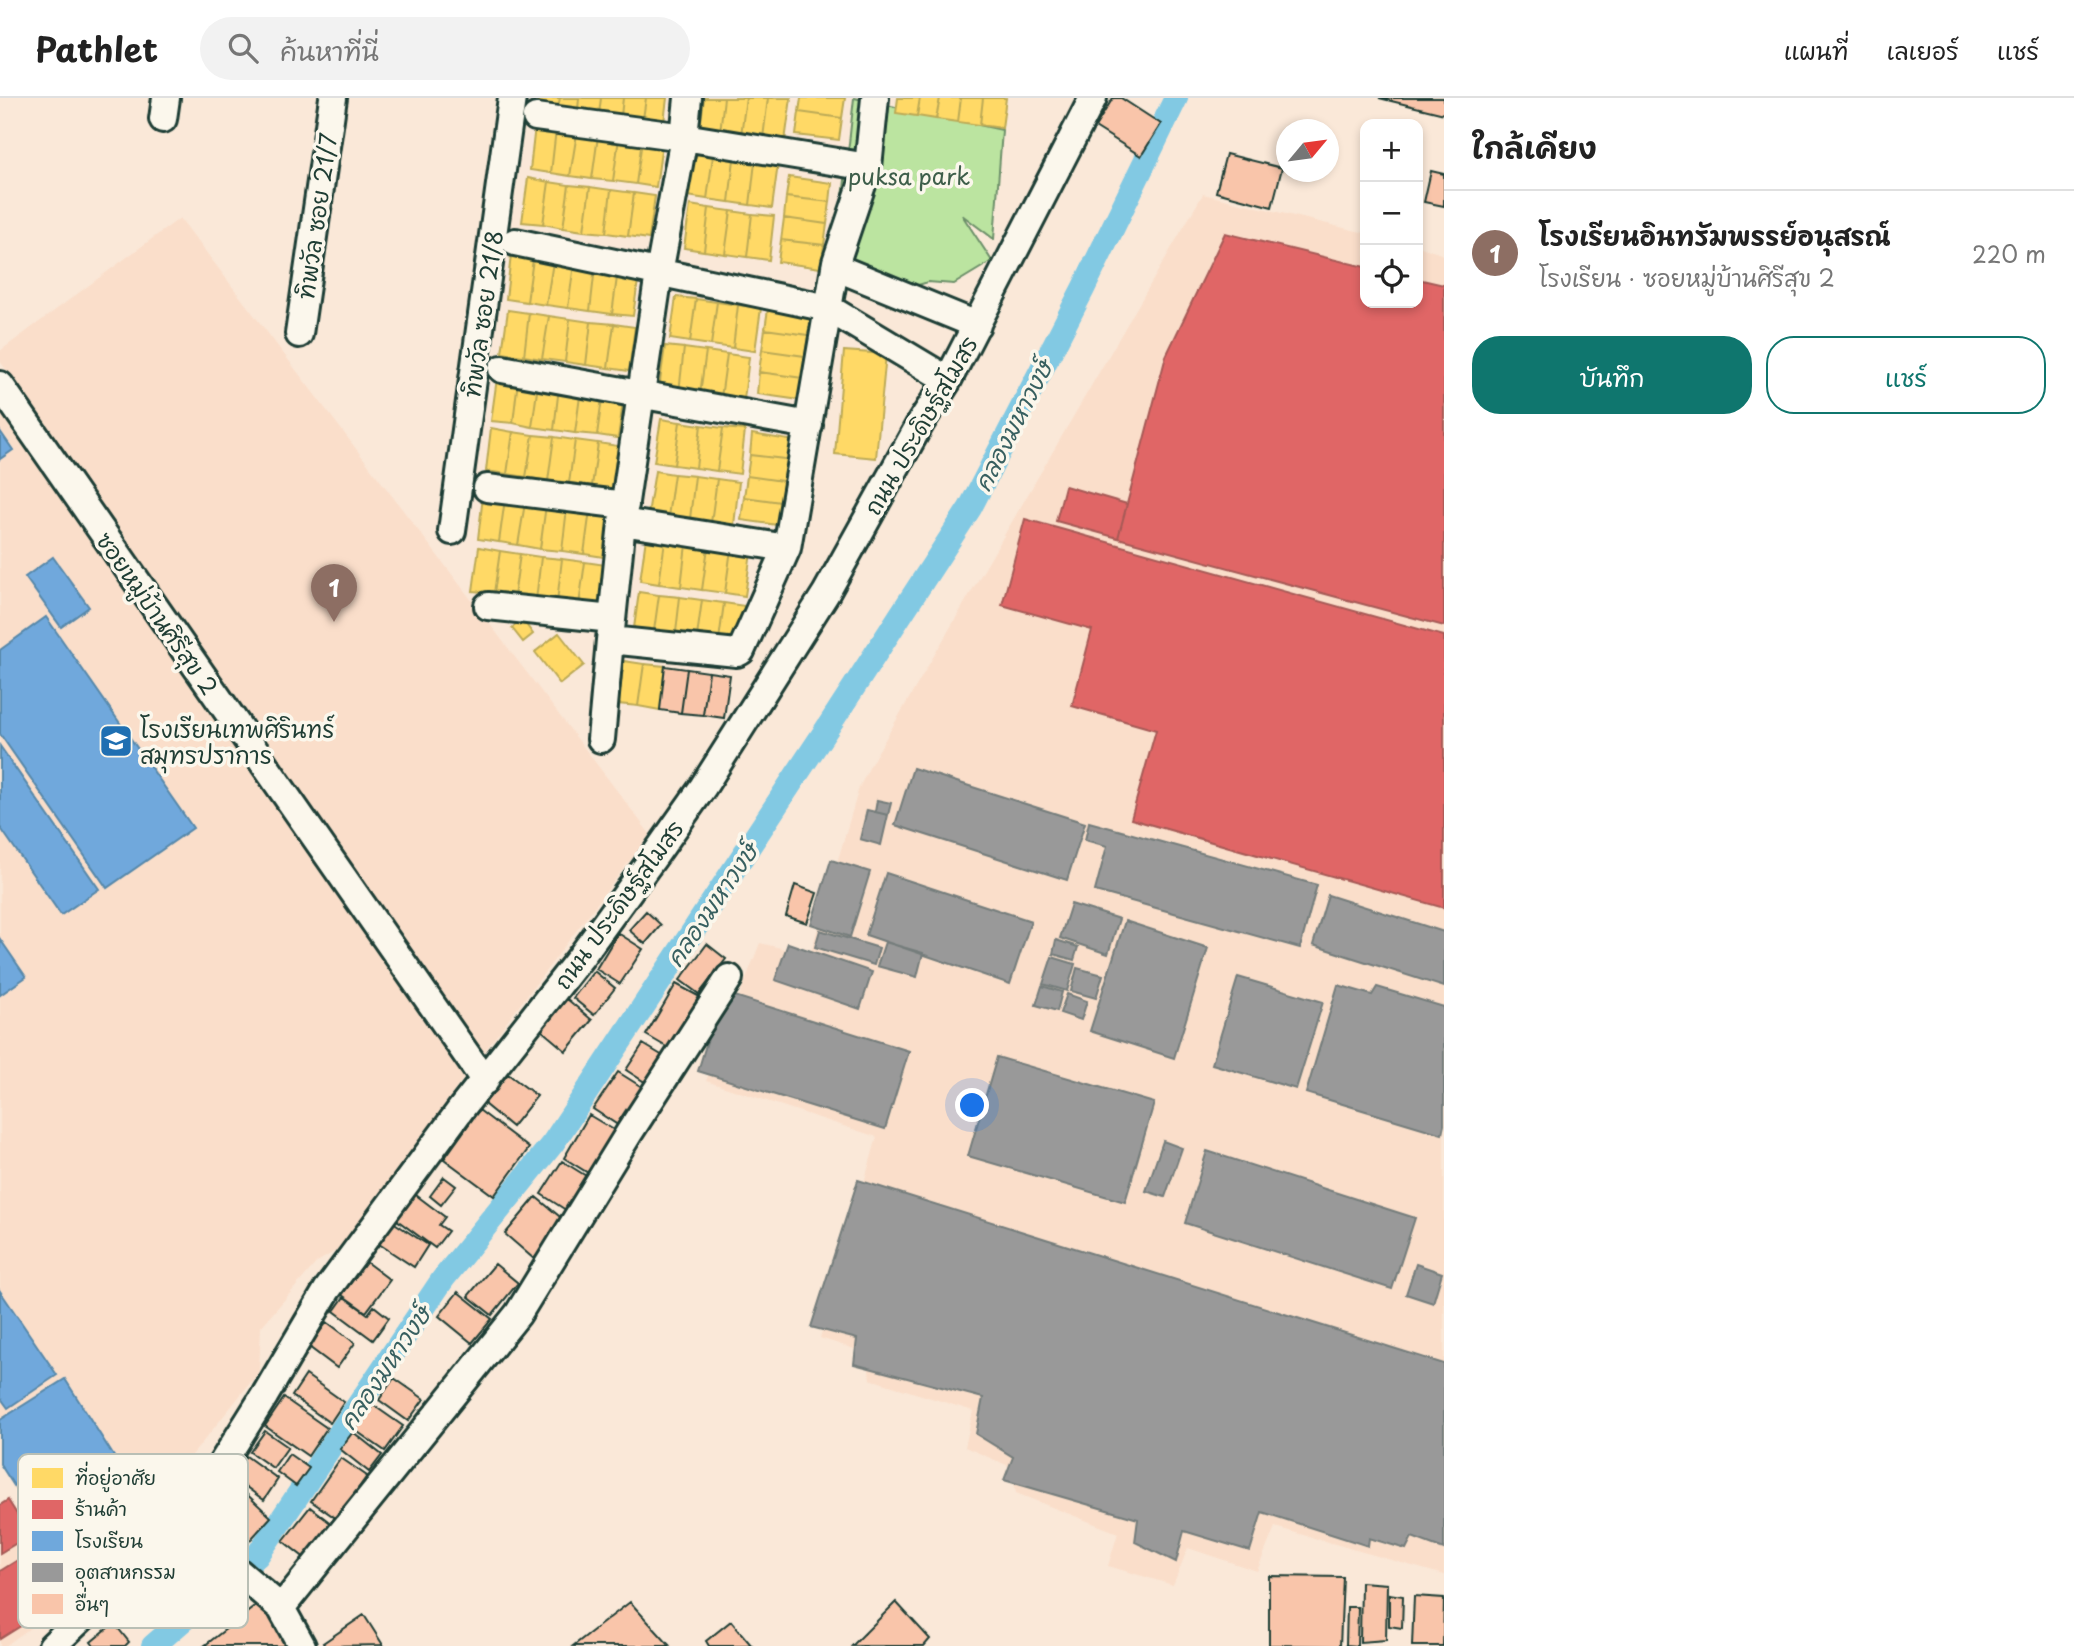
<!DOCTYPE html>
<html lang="th">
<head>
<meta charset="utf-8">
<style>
  :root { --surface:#fff; --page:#f2f2f2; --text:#222; --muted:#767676; --line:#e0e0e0; --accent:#0f766e }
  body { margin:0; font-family:"Playpen Sans","Playpen Sans Thai",sans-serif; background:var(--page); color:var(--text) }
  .controls { position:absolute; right:21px; top:21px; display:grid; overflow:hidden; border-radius:14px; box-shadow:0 4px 10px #0003 }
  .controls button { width:63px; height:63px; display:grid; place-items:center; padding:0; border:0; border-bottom:2px solid var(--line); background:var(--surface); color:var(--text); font:35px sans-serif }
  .compass { position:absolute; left:1276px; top:21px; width:63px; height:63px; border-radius:50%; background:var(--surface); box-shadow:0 4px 10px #0003; rotate:61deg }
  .you { position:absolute; left:973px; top:1008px; width:24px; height:24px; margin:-18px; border:5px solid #fff; border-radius:50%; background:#1a73e8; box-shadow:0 0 0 10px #1a73e833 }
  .badge { display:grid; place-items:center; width:46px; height:46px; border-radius:50%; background:var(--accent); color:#fff; font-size:23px; font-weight:700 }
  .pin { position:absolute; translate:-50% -58px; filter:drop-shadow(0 2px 4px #0008) }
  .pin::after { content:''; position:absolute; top:37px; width:24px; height:21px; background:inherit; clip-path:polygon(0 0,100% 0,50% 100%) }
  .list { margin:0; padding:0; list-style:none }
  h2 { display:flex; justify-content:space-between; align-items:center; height:91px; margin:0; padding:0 28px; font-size:30px }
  h2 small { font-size:23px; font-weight:400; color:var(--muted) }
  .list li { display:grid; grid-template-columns:46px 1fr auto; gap:21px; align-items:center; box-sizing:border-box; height:126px; padding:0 28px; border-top:2px solid var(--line) }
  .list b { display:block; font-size:26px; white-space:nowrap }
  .list p { margin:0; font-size:23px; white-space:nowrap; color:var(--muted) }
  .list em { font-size:23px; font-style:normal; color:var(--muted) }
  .actions { display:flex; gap:14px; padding:21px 28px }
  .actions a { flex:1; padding:16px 0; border:2px solid var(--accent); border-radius:28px; text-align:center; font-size:24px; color:var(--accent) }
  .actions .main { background:var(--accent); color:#fff }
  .icon { flex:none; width:38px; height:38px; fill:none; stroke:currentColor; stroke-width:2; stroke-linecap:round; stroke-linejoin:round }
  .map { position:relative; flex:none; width:1444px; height:1548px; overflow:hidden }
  header { display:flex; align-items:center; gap:42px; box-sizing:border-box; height:98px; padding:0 35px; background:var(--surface); border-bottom:2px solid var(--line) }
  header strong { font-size:33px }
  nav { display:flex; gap:38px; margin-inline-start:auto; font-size:24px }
  .search { width:490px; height:63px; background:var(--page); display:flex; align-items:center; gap:18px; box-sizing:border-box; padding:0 24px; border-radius:38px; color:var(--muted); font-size:26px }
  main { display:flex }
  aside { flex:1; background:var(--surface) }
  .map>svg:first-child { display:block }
  .built { fill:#fadeca }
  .green { fill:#bbe4a0; stroke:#6d906a; stroke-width:2 }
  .homes { fill:#ffd966; stroke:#bcaa57; stroke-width:2 }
  .shops { fill:#e06666; stroke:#a65a57; stroke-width:2 }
  .schools { fill:#6fa8dc; stroke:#5788aa; stroke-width:2 }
  .industry { fill:#999; stroke:#747d7b; stroke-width:2 }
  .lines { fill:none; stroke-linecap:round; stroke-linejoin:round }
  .canal { stroke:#82c9e3; stroke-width:24 }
  .building { fill:#f9c5aa; stroke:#1f3d34; stroke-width:2 }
  .minor-casing { stroke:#1f3d34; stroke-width:32 }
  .minor { stroke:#fbf7ec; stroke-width:26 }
  .labels { text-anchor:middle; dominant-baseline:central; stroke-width:7; stroke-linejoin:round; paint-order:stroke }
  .park-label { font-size:23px; fill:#3e5e4a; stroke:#fbf7ec }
  .street-label { font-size:23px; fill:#1f3d34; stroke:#fbf7ec }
  .poi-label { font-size:23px; fill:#1f3d34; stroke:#fbf7ec; text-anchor:start }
  .water-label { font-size:24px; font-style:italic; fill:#386060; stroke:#fbf7ec }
  .key { fill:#fbf7ec; stroke:#b9bfb5; stroke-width:2 }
  .key-label { font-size:19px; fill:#1f3d34 }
</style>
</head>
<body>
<header>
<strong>Pathlet</strong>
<div class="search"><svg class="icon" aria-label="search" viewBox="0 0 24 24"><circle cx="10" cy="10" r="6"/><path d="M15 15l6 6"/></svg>ค้นหาที่นี่</div>
<nav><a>แผนที่</a><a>เลเยอร์</a><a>แชร์</a></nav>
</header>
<main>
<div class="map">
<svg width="1444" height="1548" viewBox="0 0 1444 1548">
  <rect width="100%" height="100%" fill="#fae8d8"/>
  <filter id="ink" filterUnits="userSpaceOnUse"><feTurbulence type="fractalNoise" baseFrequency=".0143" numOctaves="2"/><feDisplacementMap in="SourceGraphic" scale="14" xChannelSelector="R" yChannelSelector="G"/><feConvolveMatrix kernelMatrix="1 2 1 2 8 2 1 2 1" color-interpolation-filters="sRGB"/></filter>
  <g filter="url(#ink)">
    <path class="built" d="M1203,96L1365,135V205H1418V148L1444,157V1477L1275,1429L1257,1473L1188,1450L1173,1487L1108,1468L1118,1435L1016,1395L1011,1369L965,1349L973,1313L870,1281L867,1255L820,1240L877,1039L706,983L760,845L810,857L859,690L872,664Z
      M180,120L650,736L481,958L0,263V253Z
      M0,307L464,979L344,1148L317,1164L261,1229L259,1274L160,1397L149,1414L70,1483L76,1497L5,1548H0V1454L38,1431L0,1367Z"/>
    <path class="green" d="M854,0L1002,32L994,141L962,117L992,163L954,186L928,184L905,191L836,164Z"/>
    <path class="homes" d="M538,0H560L558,9L537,6Z
      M560,0H579L578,12L558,9Z
      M579,0H601L599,16L578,12Z
      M601,0H623L621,18L599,16Z
      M623,0H646L643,21L621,18Z
      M646,0H667L664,24L643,21Z
      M704,0H724L720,34L700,31Z
      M724,0H746L741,37L720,34Z
      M746,0H768L763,40L741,37Z
      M768,0H791L785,43L763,40Z
      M801,0H845L842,20L799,14Z
      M898,0H920L917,18L896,15Z
      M920,0H940L936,21L917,18Z
      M940,0H961L958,24L936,21Z
      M961,0H983L980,27L958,24Z
      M983,0H1006L1002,30L980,27Z
      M799,14L842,20L839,42L796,37Z
      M535,28L556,31L551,75L530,72Z
      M556,31L577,35L570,78L551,75Z
      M577,35L598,38L592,81L570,78Z
      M598,38L619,40L613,83L592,81Z
      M619,40L642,42L636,86L613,83Z
      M642,42L662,46L656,89L636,86Z
      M693,55L713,58L707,101L687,98Z
      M713,58L734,61L729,104L707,101Z
      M734,61L755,64L750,107L729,104Z
      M755,64L778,66L772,110L750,107Z
      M789,79L832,85L830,104L786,99Z
      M528,80L549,84L543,126L522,124Z
      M549,84L569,87L563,130L543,126Z
      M569,87L590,89L584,133L563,130Z
      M590,89L611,92L606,135L584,133Z
      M611,92L634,95L628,138L606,135Z
      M634,95L655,98L649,141L628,138Z
      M786,99L830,104L827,126L784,120Z
      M690,107L709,110L704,153L684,150Z
      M709,110L731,113L725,156L704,153Z
      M731,113L752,116L747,159L725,156Z
      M752,116L774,118L769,162L747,159Z
      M784,120L827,126L824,147L781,142Z
      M781,142L824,147L821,170L778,164Z
      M511,157L533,161L527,204L506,201Z
      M533,161L553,164L546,207L527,204Z
      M553,164L574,166L568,210L546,207Z
      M574,166L595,169L590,213L568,210Z
      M595,169L618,172L612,216L590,213Z
      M618,172L639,175L633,218L612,216Z
      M676,199L696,201L690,244L670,241Z
      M696,201L717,204L711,247L690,244Z
      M717,204L738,207L733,250L711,247Z
      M738,207L761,210L755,253L733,250Z
      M768,211L811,217L808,237L765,231Z
      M508,212L529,215L524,258L502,255Z
      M529,215L549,218L542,261L524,258Z
      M549,218L570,221L565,264L542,261Z
      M570,221L591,224L586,267L565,264Z
      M591,224L614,226L608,270L586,267Z
      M614,226L635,229L629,273L608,270Z
      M765,231L808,237L805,258L762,252Z
      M665,248L684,250L679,294L659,291Z
      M684,250L706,253L700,296L679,294Z
      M762,252L805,258L803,280L759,274Z
      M706,253L727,256L721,300L700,296Z
      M844,253L886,256L876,360L835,356Z
      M727,256L749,259L744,302L721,300Z
      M759,274L803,280L800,302L757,296Z
      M497,280L518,282L513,325L491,323Z
      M518,282L538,286L532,329L513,325Z
      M538,286L559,289L554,332L532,329Z
      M559,289L581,291L575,335L554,332Z
      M581,291L603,293L597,337L575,335Z
      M603,293L624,297L618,340L597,337Z
      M661,321L680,324L674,367L654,364Z
      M680,324L701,327L696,370L674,367Z
      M701,327L723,330L717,373L696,370Z
      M491,330L513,334L507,376L486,373Z
      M723,330L745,332L740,376L717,373Z
      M513,334L533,337L526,379L507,376Z
      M752,336L795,343L793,362L750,357Z
      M533,337L554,339L548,383L526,379Z
      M554,339L575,342L569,385L548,383Z
      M575,342L598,345L592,388L569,385Z
      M598,345L618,348L612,391L592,388Z
      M750,357L793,362L790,384L747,378Z
      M655,373L674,376L668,419L648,416Z
      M674,376L695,378L690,421L668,419Z
      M695,378L717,381L711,425L690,421Z
      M747,378L790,384L788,405L744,399Z
      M717,381L739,384L734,427L711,425Z
      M483,398L505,401L499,444L478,441Z
      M744,399L788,405L785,428L741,422Z
      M505,401L525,405L518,447L499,444Z
      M525,405L546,407L540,451L518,447Z
      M546,407L567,410L562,453L540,451Z
      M567,410L590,412L584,456L562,453Z
      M590,412L610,416L604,459L584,456Z
      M646,440L665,443L659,486L640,483Z
      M665,443L686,446L681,489L659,486Z
      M686,446L708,449L702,492L681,489Z
      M479,449L500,453L494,495L473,493Z
      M708,449L731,451L725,495L702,492Z
      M731,451L751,454L745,498L725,495Z
      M500,453L520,456L514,499L494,495Z
      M520,456L541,459L536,502L514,499Z
      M541,459L562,461L557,504L536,502Z
      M562,461L585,464L579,507L557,504Z
      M585,464L606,467L600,510L579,507Z
      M639,494L659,497L653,540L633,537Z
      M659,497L680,499L675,543L653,540Z
      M680,499L702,502L696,546L675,543Z
      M702,502L724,505L718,549L696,546Z
      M724,505L745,508L739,551L718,549Z
      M522,521L533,536L523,544L512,530Z
      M559,535L584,567L560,586L535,554Z
      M624,563L644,566L638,608L618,606Z
      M644,566L665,568L660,612L638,608Z"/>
    <path class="shops" d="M1225,135L1365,169V205H1418V181L1444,187V528L1118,440L1166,258Z
      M1065,388L1127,406L1118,440L1056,423Z
      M1025,421L1444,538V810L1131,721L1156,632L1072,608L1092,532L1002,507Z
      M8,1402L30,1437L0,1455V1407Z
      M34,1452L64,1501L0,1541V1473Z"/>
    <path class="schools" d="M0,333L13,352L0,361Z
      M53,459L89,509L61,529L25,479Z
      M46,519L193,730L107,790L0,636V552Z
      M0,648L99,791L61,817L0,729Z
      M0,841L26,879L0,897Z
      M0,1193L57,1277L8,1310L0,1299Z
      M65,1281L149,1414L65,1467L0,1366V1322Z"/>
    <path class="industry" d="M913,670L1085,725L1067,782L895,727Z
      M877,702L891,705L888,717L875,714Z
      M867,712L888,717L881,747L860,741Z
      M1089,724L1317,787L1300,850L1095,793L1107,748L1085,742Z
      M831,762L870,774L850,839L811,826Z
      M886,775L1031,823L1010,886L866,837Z
      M1328,797L1444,834V889L1313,847Z
      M1071,806L1119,821L1108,856L1060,840Z
      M1125,823L1208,850L1174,960L1090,933Z
      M820,832L879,850L874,867L815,849Z
      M1056,842L1078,849L1074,862L1053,856Z
      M885,844L923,855L917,879L877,868Z
      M788,845L872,874L860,911L775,882Z
      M1052,859L1075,866L1067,893L1043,886Z
      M1077,870L1103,877L1096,900L1071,893Z
      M1238,879L1323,904L1296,991L1212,966Z
      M1338,887L1372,897L1377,889L1444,909V1027L1442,1036L1306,995Z
      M1042,888L1062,894L1057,913L1036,907Z
      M722,894L909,953L885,1031L698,973Z
      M1067,896L1087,903L1081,922L1060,915Z
      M997,959L1154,1005L1125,1104L968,1058Z
      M1163,1043L1182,1050L1165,1099L1146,1093Z
      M1207,1053L1415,1120L1392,1191L1185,1125Z
      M858,1082L1444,1266V1451L1412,1439L1406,1451L1369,1440L1368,1448L1262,1414L1250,1453L1184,1433L1176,1464L1135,1444L1138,1421L1004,1382L1013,1359L976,1336L983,1300L854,1266L857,1241L811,1229Z
      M1416,1166L1442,1175L1433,1205L1406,1196Z"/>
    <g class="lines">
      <path class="canal" d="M153,1548L257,1458L443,1181L553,1045L828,629L970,410L1083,191L1176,0"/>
    </g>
    <path class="building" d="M1113,0H1121L1161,26L1141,58L1095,29Z
      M1379,0H1444V16Z
      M1226,56L1282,70L1272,109L1216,94Z
      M1431,73L1444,76V108L1424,104Z
      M665,568L687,571L681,615L660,612Z
      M687,571L709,574L703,617L681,615Z
      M709,574L730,577L724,620L703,617Z
      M795,787L817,795L807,825L786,818Z
      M646,813L661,827L645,846L629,832Z
      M618,835L643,851L620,886L596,871Z
      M707,846L726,861L699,896L680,882Z
      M594,873L615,890L594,917L573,900Z
      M676,886L700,899L670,951L646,937Z
      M567,901L592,922L566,953L541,932Z
      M643,946L668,961L651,988L626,972Z
      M618,974L645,991L621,1029L593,1011Z
      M508,976L537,998L512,1029L484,1006Z
      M479,1012L529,1050L494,1098L444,1061Z
      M589,1017L619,1035L593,1078L564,1060Z
      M562,1063L591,1081L569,1114L541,1096Z
      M444,1079L456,1088L441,1107L430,1098Z
      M412,1094L445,1119L439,1127L448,1133L435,1150L393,1119Z
      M536,1099L565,1123L534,1161L505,1136Z
      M393,1124L428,1147L414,1169L379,1146Z
      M366,1164L390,1182L366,1214L342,1197Z
      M495,1166L518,1185L492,1217L468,1198Z
      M458,1194L492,1221L472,1245L439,1218Z
      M344,1199L368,1216L374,1208L389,1220L373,1242L334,1213Z
      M327,1224L355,1245L337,1270L309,1249Z
      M306,1277L344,1304L330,1325L292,1298Z
      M394,1280L424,1301L408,1323L379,1302Z
      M284,1300L327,1330L308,1358L265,1328Z
      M373,1307L403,1328L385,1353L355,1332Z
      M265,1333L288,1349L273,1370L250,1354Z
      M353,1334L382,1357L369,1374L340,1351Z
      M289,1356L309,1370L296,1388L277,1374Z
      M246,1358L278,1381L264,1402L231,1378Z
      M341,1360L367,1378L337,1421L311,1403Z
      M240,1390L271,1419L242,1451L210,1422Z
      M310,1409L333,1427L306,1461L283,1443Z
      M1269,1478L1343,1479L1340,1548L1269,1547Z
      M1361,1484L1387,1486L1386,1542L1360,1544Z
      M1389,1496L1403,1498L1402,1530L1389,1528Z
      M1414,1498L1444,1500L1443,1548H1412Z
      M262,1503L290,1542L282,1548H204Z
      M630,1504L670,1548H573Z
      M896,1504L930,1541L924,1548H852Z
      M1347,1509H1358L1357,1548L1346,1547Z
      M364,1517L383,1547L325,1548L323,1545Z
      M731,1523L752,1548H709L706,1543Z
      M114,1525L129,1544L125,1548H94L91,1544Z"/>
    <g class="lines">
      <defs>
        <path id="minor" d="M688,0L684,39L659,175L622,424L610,542L737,555L741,553L787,450L836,164L868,69L875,0
          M536,19L684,39L868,69
          M163,21L166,0
          M515,144L828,210L948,282
          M835,169L977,227
          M299,236L333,0
          M502,271L809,327
          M0,287L485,983
          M487,390L625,407
          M622,424L787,450
          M452,433L512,0
          M488,508L612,521
          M601,641L610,542
          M182,1426L281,1510L302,1548
          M281,1510L518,1216L629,1035L729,880
          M52,1548L182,1426L211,1383L265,1297L327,1192L461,1011L580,860L655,757L703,689L826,495L921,324L948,282L1093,0"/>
      </defs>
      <use href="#minor" class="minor-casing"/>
      <use href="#minor" class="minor"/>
    </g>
  </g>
  <defs>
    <symbol id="school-square" viewBox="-11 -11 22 22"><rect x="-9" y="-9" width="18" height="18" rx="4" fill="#1f6fb2" stroke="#fbf7ec"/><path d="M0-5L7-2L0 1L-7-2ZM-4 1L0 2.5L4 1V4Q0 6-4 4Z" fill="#fff"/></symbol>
  </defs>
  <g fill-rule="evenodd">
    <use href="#school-square" x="97" y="624" width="38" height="38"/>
  </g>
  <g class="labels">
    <g class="park-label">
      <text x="909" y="77">puksa park</text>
    </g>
    <g class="street-label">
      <text transform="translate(316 118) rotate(-82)">ทิพวัล ซอย 21/7</text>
      <text transform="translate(482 216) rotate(-82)">ทิพวัล ซอย 21/8</text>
      <text transform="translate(920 327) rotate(-60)">ถนน ประดิษฐ์สโมสร</text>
      <text transform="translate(158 515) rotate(55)">ซอยหมู่บ้านศิรีสุข 2</text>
      <text transform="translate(618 806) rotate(-54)">ถนน ประดิษฐ์สโมสร</text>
    </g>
    <g class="poi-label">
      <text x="140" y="630">โรงเรียนเทพศิรินทร์<tspan x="140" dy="26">สมุทรปราการ</tspan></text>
    </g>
    <g class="water-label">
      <text transform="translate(1012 327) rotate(-63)">คลองมหาวงษ์</text>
      <text transform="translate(711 806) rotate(-56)">คลองมหาวงษ์</text>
      <text transform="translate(384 1269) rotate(-56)">คลองมหาวงษ์</text>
    </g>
  </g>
  <rect x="18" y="1356" width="230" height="174" rx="10" class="key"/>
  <rect x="32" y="1370" width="31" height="20" fill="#ffd966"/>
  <rect x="32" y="1402" width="31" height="19" fill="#e06666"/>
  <rect x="32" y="1433" width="31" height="20" fill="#6fa8dc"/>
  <rect x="32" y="1465" width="31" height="19" fill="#999"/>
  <rect x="32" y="1496" width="31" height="20" fill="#f9c5aa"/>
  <g class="key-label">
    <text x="75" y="1387">ที่อยู่อาศัย</text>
    <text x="75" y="1418">ร้านค้า</text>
    <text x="75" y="1450">โรงเรียน</text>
    <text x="75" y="1481">อุตสาหกรรม</text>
    <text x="75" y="1513">อื่นๆ</text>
  </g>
</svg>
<div class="controls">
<button>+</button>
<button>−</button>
<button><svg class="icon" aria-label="locate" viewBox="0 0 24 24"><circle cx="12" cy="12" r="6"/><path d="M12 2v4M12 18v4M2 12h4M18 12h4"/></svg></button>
</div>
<svg class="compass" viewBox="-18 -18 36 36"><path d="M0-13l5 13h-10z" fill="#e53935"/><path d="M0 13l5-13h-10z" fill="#767676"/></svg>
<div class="you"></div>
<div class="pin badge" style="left:334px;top:524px;background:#8d6e63">1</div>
</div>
<aside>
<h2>ใกล้เคียง<small></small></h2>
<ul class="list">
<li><span class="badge" style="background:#8d6e63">1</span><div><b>โรงเรียนอินทรัมพรรย์อนุสรณ์</b><p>โรงเรียน · ซอยหมู่บ้านศิรีสุข 2</p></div><em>220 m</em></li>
</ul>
<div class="actions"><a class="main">บันทึก</a><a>แชร์</a></div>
</aside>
</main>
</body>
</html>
